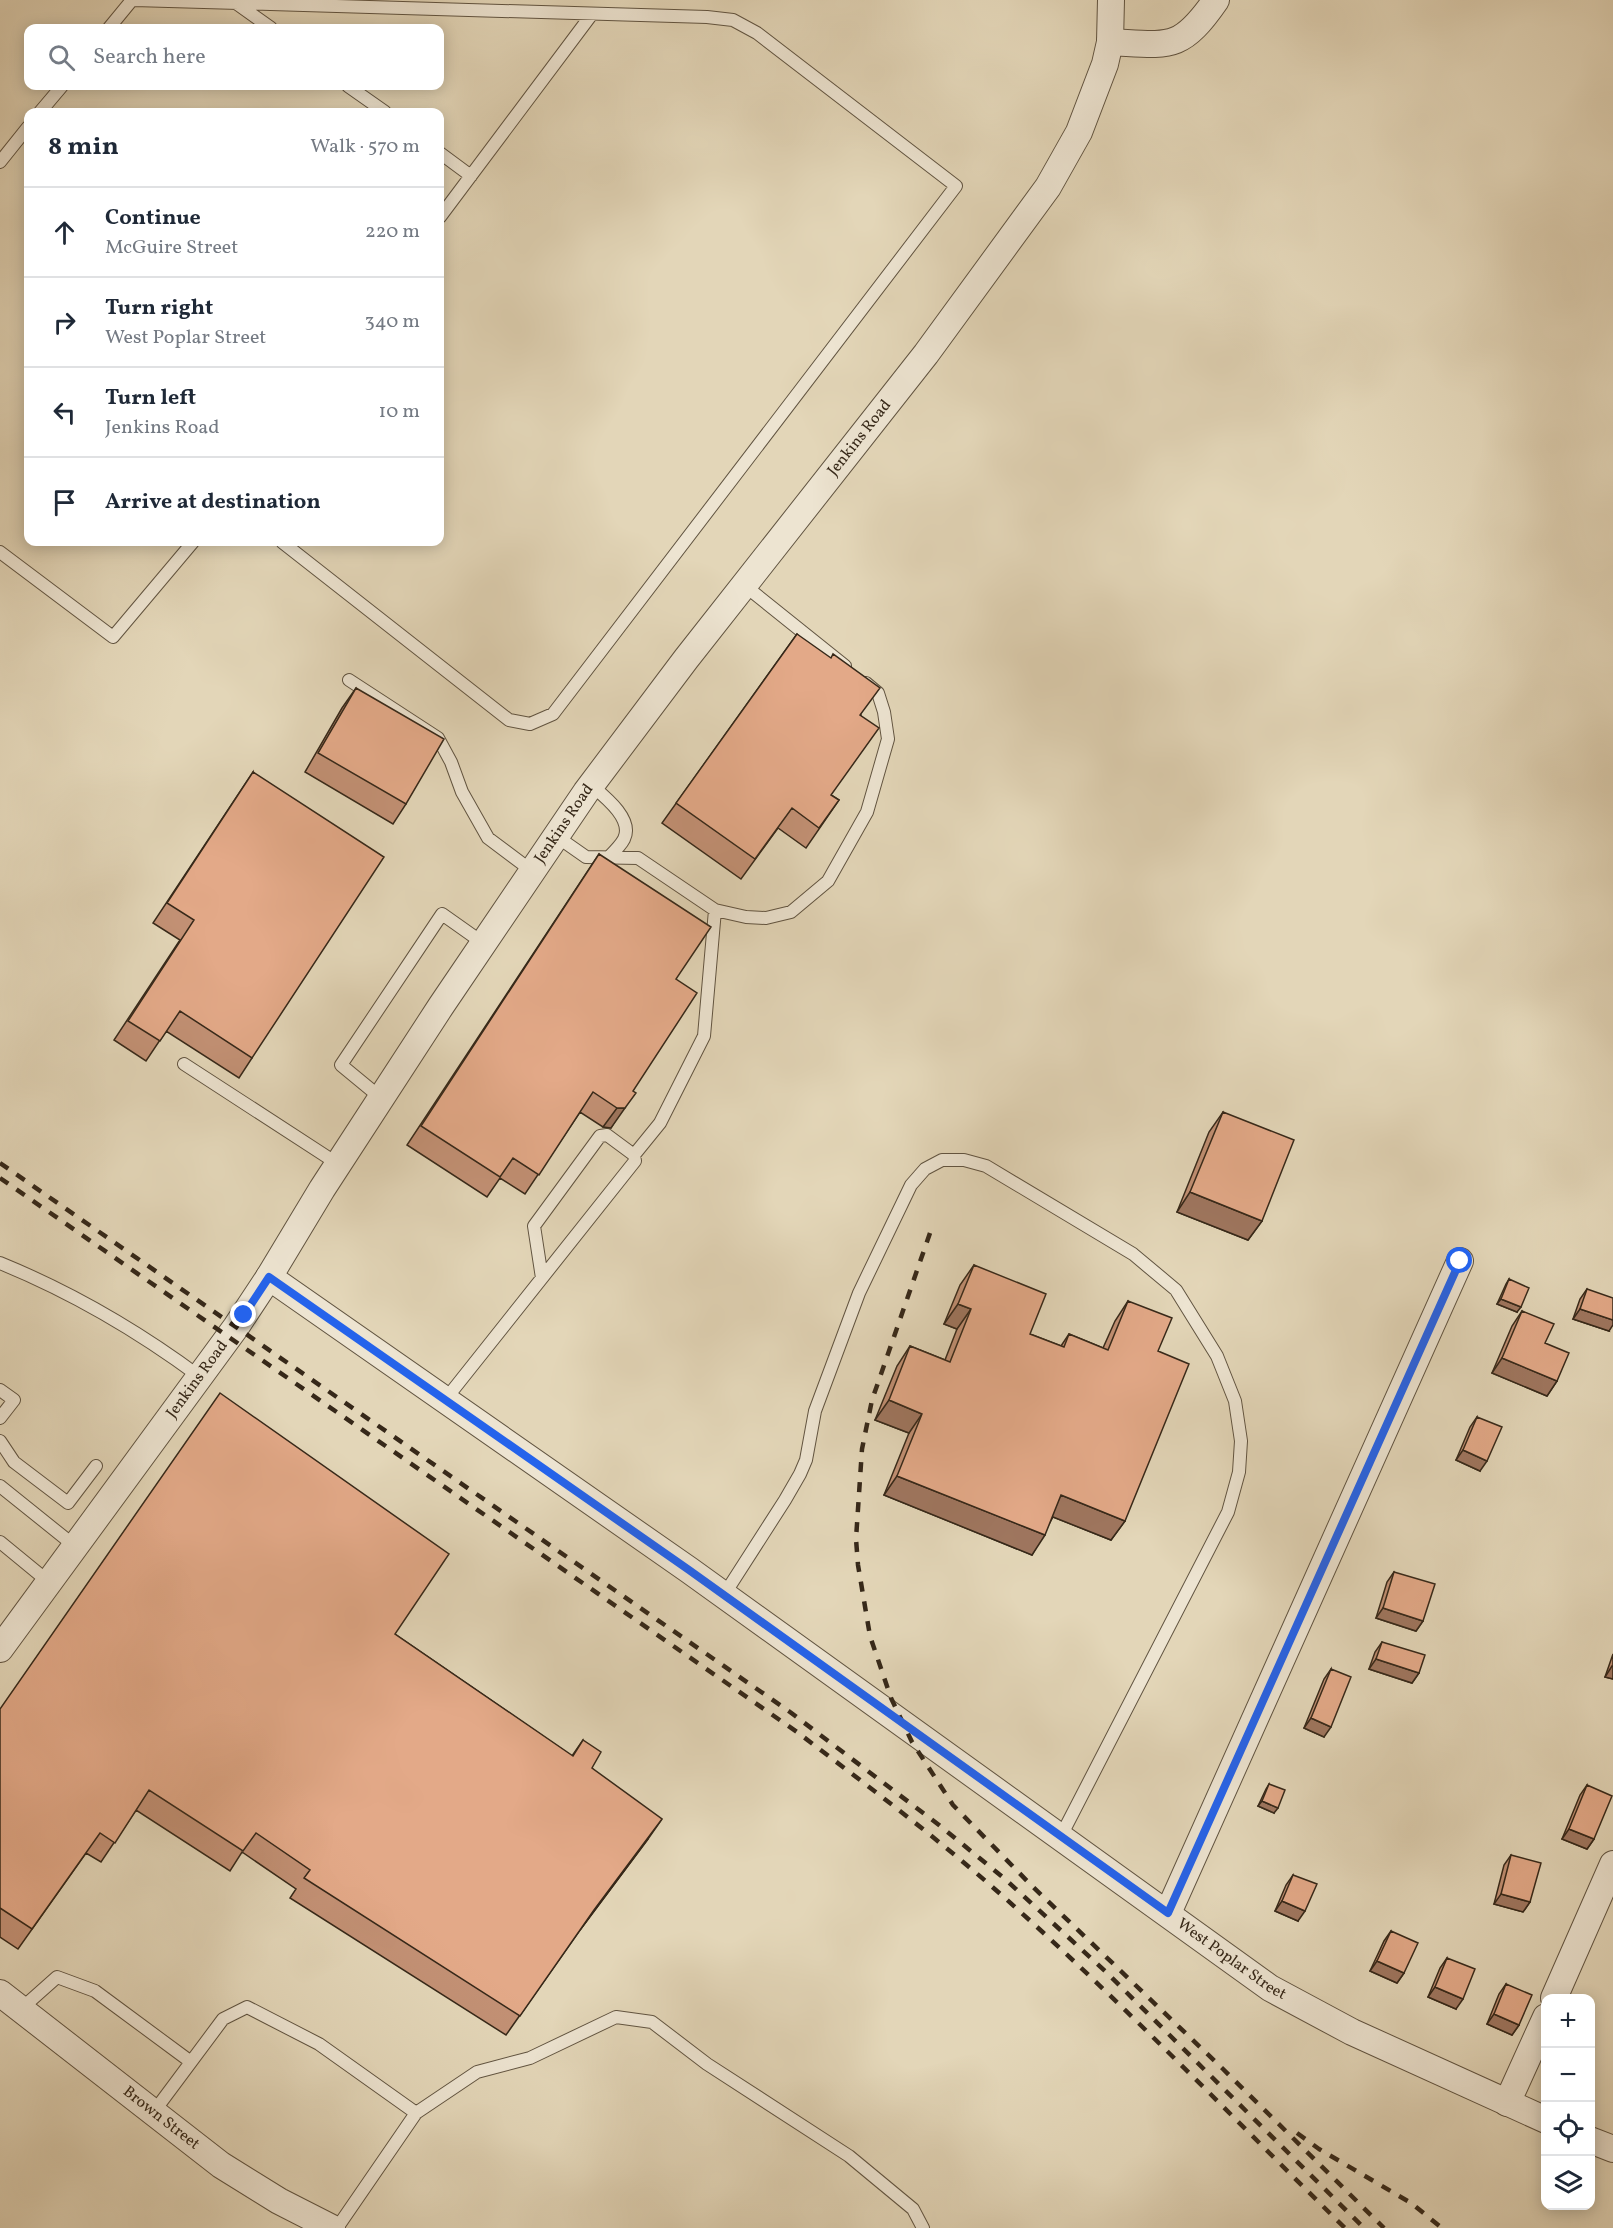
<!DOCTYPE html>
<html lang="en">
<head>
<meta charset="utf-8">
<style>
  :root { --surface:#fff; --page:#f6f6f7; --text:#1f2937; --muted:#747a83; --line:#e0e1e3 }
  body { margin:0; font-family:Vollkorn,serif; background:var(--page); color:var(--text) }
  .controls { position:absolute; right:18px; bottom:18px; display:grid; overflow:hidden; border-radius:12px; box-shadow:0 3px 15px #0003 }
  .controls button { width:54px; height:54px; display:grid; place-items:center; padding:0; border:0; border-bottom:2px solid var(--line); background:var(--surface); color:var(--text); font:30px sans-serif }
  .stop { position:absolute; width:18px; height:18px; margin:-14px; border:4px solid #2563eb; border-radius:50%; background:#fff }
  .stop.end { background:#2563eb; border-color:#fff; box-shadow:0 2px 6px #0008 }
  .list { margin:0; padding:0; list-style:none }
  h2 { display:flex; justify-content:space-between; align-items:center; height:78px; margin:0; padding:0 24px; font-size:26px }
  h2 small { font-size:20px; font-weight:400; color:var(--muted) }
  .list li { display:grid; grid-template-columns:39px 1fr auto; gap:18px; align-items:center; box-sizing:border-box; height:90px; padding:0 24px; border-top:2px solid var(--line) }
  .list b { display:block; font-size:22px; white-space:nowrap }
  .list p { margin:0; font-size:20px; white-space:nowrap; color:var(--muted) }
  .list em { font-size:20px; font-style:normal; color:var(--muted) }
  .icon { flex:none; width:33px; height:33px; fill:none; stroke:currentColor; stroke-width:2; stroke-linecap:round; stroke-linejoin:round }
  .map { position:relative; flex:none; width:1613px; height:2228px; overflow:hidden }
  .search { position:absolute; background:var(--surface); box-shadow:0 3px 15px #0003; left:24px; top:24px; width:420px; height:66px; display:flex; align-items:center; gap:15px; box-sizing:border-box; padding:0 21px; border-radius:12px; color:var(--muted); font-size:22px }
  .panel { position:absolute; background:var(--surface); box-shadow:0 3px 15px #0003; left:24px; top:108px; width:420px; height:438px; border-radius:12px }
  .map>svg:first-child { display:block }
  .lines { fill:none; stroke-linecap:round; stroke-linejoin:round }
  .service-casing { stroke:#615441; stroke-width:14 }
  .minor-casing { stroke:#615441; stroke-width:28 }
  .service { stroke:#ede4d1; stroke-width:12 }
  .minor { stroke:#ede4d1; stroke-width:26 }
  .rail { stroke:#362819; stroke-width:4.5; stroke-dasharray:10 10; stroke-linecap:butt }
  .wall { fill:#c39175; stroke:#362819; stroke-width:1.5 }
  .shaded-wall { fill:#9f765f; stroke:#362819; stroke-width:1.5 }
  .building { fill:#e3a988; stroke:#362819; stroke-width:1.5 }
  .route { stroke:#2563eb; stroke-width:8 }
  .labels { text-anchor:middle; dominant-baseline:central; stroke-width:5; stroke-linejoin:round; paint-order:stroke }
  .street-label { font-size:16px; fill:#362819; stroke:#ede4d1 }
</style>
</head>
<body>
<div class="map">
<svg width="1613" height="2228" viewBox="0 0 1613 2228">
  <rect width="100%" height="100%" fill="#e3d6b8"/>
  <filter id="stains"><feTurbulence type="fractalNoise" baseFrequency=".00333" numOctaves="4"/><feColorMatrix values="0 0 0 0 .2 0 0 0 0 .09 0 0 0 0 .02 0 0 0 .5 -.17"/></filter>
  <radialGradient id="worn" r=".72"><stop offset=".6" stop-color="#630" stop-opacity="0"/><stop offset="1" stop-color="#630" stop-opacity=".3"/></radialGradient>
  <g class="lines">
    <defs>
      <path id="service" d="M134,0L707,17L733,20L757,33L956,186L553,714L530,724L509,720L282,542
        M236,3L271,28
        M109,28L132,0
        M348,86L385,112
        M40,112L62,86
        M440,153L471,176
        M0,162L28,127
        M440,217L592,14
        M0,552L113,637L193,542
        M744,585L845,666
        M349,680L438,738L451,762L462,792L488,838L532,871
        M591,785C604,796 634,819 624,839C621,845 614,852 609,857
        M556,836L586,857L638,858L715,910L746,917L766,918L791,912L828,881L867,812L888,739L884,712L878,693L866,683
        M184,1064L338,1164
        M381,1098L341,1065L442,914L483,943
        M634,1155L660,1123L704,1036L715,910
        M0,1263C71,1292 138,1331 200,1377
        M0,1390L14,1400L0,1418
        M445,1400L635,1161L634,1155L607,1135L600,1136L534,1226L542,1278
        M0,1441L14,1462L68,1503L96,1466
        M0,1486L76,1547
        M0,1542L50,1583
        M724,1595L785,1500L800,1474L806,1460L815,1411L859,1293L911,1185L925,1169L942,1160H964L986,1166L1133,1254L1176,1290L1217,1356L1235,1401L1241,1441L1239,1472L1228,1512L1061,1836
        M21,2009L57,1977L95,1991L191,2062
        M153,2113L223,2019L247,2007L319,2044L416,2113
        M337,2228L416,2113L477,2072L530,2058L616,2017L652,2022L707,2064L849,2156L913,2209L923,2228"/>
      <g id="minor">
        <path d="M1110,42C1169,45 1180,52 1216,0"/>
        <path id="s1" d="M269,1277L689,1570L1270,1988L1352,2032L1546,2120"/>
        <path id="s2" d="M0,1649L236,1327L269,1277L322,1189L441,1006L586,792L686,659L926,354L1048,187L1079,132L1105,64L1110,42L1111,0"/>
        <path d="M1168,1913L1460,1261"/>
        <path id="s3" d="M0,1993L221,2165L279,2201L332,2228"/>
        <path d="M1554,1998L1613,1864"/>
        <path d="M1507,2103L1546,2017"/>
        <path d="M1590,2140L1613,2149"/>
      </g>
    </defs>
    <use href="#service" class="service-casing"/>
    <use href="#minor" class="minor-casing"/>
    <use href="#service" class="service"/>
    <use href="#minor" class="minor"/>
    <path class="rail" d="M0,1163L790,1712L939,1825L1005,1879L1105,1971L1364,2228
      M0,1178L797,1732C868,1786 940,1840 1006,1899C1124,2004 1233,2118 1345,2228
      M930,1233L872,1400L862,1449L856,1539L858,1565L870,1636L891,1698L912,1742L953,1805L1032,1886L1222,2068L1384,2228
      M1297,2133L1319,2149L1411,2203L1442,2228"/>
  </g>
  <path class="wall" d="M797,634L861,715L831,795L839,800L806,848L778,828L741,879L662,823Z
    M356,688L406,804L393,824L305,772L342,708Z
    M253,772L252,1058L239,1078L166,1031L146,1061L114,1040L180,940L153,923Z
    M599,854L676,979L633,1091L611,1128L603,1127L580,1112L525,1194L500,1178L487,1197L407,1145Z
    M1223,1112L1262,1221L1248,1240L1177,1212L1209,1132Z
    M974,1265L1030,1334L1061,1346L1069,1334L1103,1348L1115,1321L1128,1301L1158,1351L1125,1521L1111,1540L1053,1517L1032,1555L884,1495L909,1433L875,1420L897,1366L910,1346L945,1360L957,1329L944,1324L960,1285Z
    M1509,1279L1517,1312L1497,1304L1506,1284Z
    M1587,1289L1609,1331L1573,1319L1580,1299Z
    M1522,1311L1557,1381L1547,1396L1492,1373L1512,1326Z
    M1477,1417L1480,1471L1456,1460L1470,1427Z
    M1394,1572L1423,1621L1416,1631L1376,1618L1387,1582Z
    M395,1634L572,1756L583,1740L592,1768L648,1839L580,1930L506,2035L290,1898L296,1889L242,1852L230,1871L136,1810L101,1862L86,1853L18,1949L0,1937V1709Z
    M1382,1642L1419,1673L1412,1683L1369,1669L1375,1652Z
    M1613,1654V1679L1605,1677Z
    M1331,1669L1324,1737L1304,1728L1324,1679Z
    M1269,1784L1274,1813L1258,1806L1266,1789Z
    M1587,1785L1594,1839L1587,1849L1562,1839L1580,1795Z
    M1511,1855L1530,1902L1523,1912L1494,1904L1504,1865Z
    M1293,1875L1298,1921L1275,1911L1286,1885Z
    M1391,1931L1404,1973L1397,1983L1370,1971L1384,1941Z
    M1447,1958L1456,2009L1428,1997L1440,1968Z
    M1506,1984L1519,2025L1512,2035L1487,2024L1499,1994Z"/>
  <path class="shaded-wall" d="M617,1108H625L611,1128L603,1127Z
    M1190,1192L1262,1221L1248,1240L1177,1212Z
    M1501,1299L1521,1307L1517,1312L1497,1304Z
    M958,1304L971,1309L957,1329L944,1324Z
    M1580,1309L1613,1320V1325L1609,1331L1573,1319Z
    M1502,1358L1557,1381L1547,1396L1492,1373Z
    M889,1400L922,1414L909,1433L875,1420Z
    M1463,1450L1487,1461L1480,1471L1456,1460Z
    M897,1476L1045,1535L1032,1555L884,1495Z
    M1061,1495L1125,1521L1111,1540L1048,1515Z
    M1383,1608L1423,1621L1416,1631L1376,1618Z
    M1376,1659L1419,1673L1412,1683L1369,1669Z
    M1612,1666L1613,1667V1679L1605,1677Z
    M1311,1718L1331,1727L1324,1737L1304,1728Z
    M1262,1801L1278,1808L1274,1813L1258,1806Z
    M662,1819L648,1839L580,1930L594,1910Z
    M1569,1829L1594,1839L1587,1849L1562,1839Z
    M1501,1894L1530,1902L1523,1912L1494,1904Z
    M1282,1901L1305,1911L1298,1921L1275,1911Z
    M1377,1961L1404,1973L1397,1983L1370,1971Z
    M1435,1987L1463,1999L1456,2009L1428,1997Z
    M1494,2014L1519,2025L1512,2035L1487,2024Z"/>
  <path class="building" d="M797,634L831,658L833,654L880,688L860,715L879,728L831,795L839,800L819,828L792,808L755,859L676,803Z
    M356,688L444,739L406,804L318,753Z
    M253,772L384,857L252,1058L180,1011L160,1041L128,1021L194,920L167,903Z
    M599,854L711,927L676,979L697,993L633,1091L636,1093L625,1108H617L593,1092L539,1175L513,1158L500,1177L421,1126Z
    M1223,1112L1294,1140L1262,1221L1190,1192Z
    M974,1265L1046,1294L1030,1334L1064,1347L1069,1334L1108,1350L1128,1301L1172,1318L1158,1351L1189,1364L1125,1521L1061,1495L1045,1535L897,1476L922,1414L889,1400L910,1346L950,1362L971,1309L958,1304Z
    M1509,1279L1529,1288L1521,1307L1501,1299Z
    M1587,1289L1613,1298V1320L1580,1309Z
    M1522,1311L1554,1324L1545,1343L1569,1353L1557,1381L1502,1358Z
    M220,1393L449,1554L395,1634L573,1756L583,1740L601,1752L592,1768L662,1819L594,1910L520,2016L304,1878L310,1870L256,1833L243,1851L149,1790L115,1843L100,1833L32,1929L0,1908V1709Z
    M1477,1417L1502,1427L1487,1461L1463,1450Z
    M1394,1572L1435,1584L1423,1621L1383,1608Z
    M1382,1642L1425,1655L1419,1673L1376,1659Z
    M1331,1669L1351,1677L1331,1727L1311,1718Z
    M1269,1784L1285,1790L1278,1808L1262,1801Z
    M1587,1785L1612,1796L1594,1839L1569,1829Z
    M1511,1855L1541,1863L1530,1902L1501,1894Z
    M1293,1875L1317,1884L1305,1911L1282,1901Z
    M1391,1931L1418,1943L1404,1973L1377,1961Z
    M1447,1958L1475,1969L1463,1999L1435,1987Z
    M1506,1984L1532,1995L1519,2025L1494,2014Z"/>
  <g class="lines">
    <path class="route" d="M244,1315L269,1277L689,1570L1168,1913L1460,1261"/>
  </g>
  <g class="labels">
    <g class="street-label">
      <text stroke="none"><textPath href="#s2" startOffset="1486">Jenkins Road</textPath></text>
      <text stroke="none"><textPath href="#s2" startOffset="1000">Jenkins Road</textPath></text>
      <text stroke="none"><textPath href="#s2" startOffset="334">Jenkins Road</textPath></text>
      <text stroke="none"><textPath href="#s1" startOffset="1180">West Poplar Street</textPath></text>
      <text stroke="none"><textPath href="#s3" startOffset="204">Brown Street</textPath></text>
    </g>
  </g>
  <rect width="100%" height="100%" filter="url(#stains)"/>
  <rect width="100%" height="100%" fill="url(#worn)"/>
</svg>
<div class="controls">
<button>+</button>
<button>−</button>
<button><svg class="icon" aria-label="locate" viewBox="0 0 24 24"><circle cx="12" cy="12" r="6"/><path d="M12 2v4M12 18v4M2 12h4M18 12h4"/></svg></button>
<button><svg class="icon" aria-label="layers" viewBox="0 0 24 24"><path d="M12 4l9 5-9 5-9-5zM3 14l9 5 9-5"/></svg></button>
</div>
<div class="stop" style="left:1460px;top:1261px"></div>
<div class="stop end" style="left:244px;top:1315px"></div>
<div class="search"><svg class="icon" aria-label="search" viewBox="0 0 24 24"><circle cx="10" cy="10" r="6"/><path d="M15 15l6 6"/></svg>Search here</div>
<section class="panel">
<h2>8 min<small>Walk · 570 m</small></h2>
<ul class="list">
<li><svg class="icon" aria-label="ahead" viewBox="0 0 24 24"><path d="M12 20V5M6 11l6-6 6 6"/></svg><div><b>Continue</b><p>McGuire Street</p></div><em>220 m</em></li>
<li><svg class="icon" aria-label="right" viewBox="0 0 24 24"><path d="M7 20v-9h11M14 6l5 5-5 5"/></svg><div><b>Turn right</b><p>West Poplar Street</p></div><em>340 m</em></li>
<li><svg class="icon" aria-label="left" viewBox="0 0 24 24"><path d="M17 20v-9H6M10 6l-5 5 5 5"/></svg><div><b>Turn left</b><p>Jenkins Road</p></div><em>10 m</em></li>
<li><svg class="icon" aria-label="arrive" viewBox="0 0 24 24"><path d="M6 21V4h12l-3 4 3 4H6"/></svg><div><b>Arrive at destination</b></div></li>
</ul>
</section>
</div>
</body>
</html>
